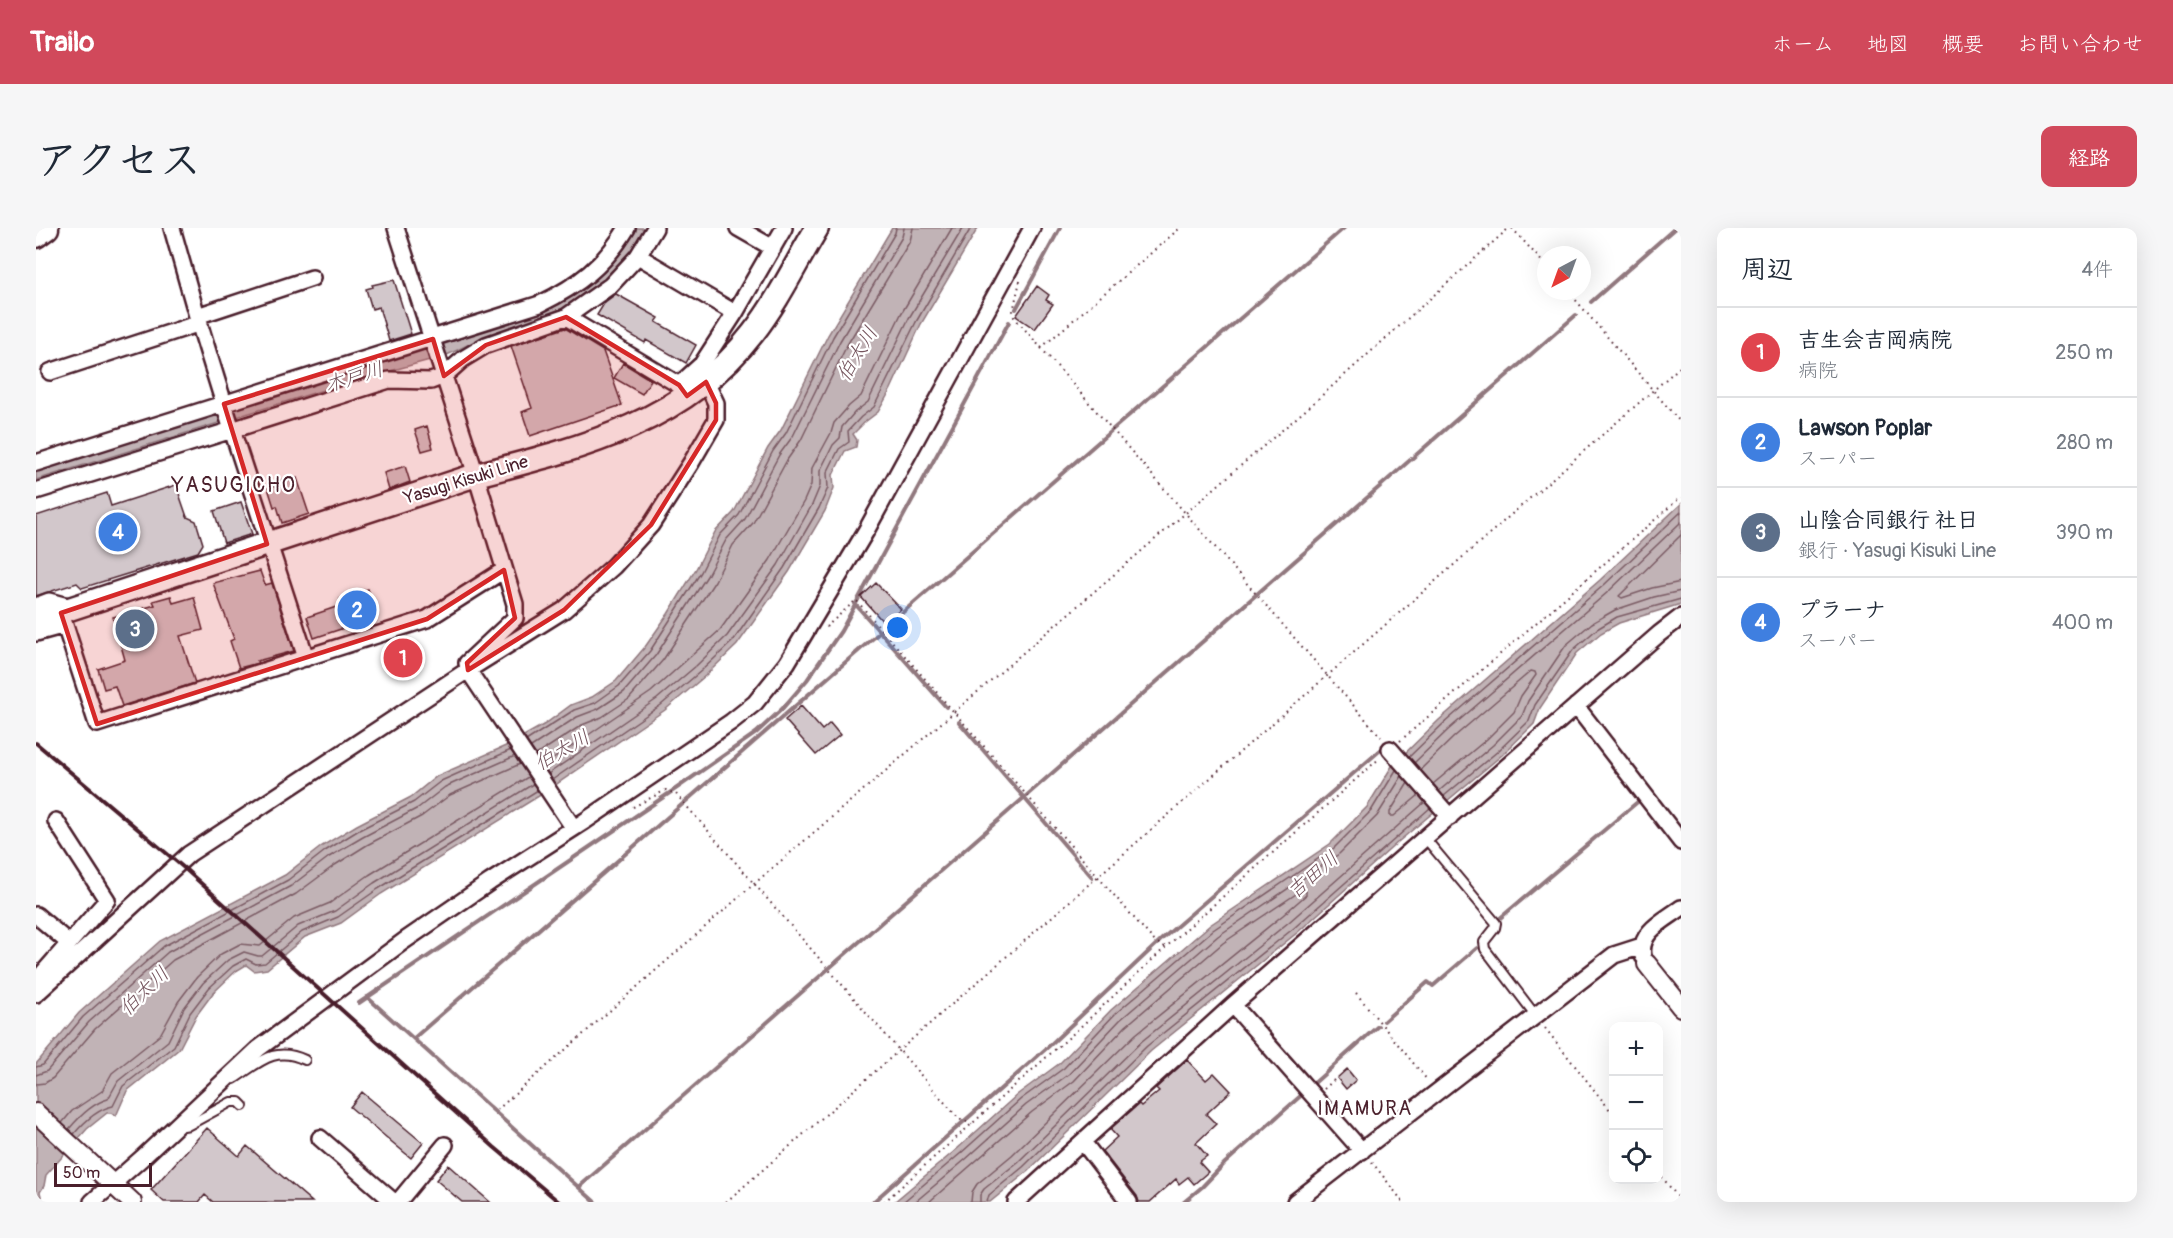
<!DOCTYPE html>
<html lang="ja">
<head>
<meta charset="utf-8">
<style>
  :root { --surface:#fff; --page:#f6f6f7; --text:#1f2937; --muted:#747a83; --line:#e0e1e3; --accent:#d1495b }
  body { margin:0; font-family:Pangolin,"Klee One",sans-serif; background:var(--page); color:var(--text) }
  .controls { position:absolute; right:18px; bottom:18px; display:grid; overflow:hidden; border-radius:12px; box-shadow:0 6px 24px #0002 }
  .controls button { width:54px; height:54px; display:grid; place-items:center; padding:0; border:0; border-bottom:2px solid var(--line); background:var(--surface); color:var(--text); font:30px sans-serif }
  .compass { position:absolute; left:1501px; top:18px; width:54px; height:54px; border-radius:50%; background:var(--surface); box-shadow:0 6px 24px #0002; rotate:221deg }
  .scale { position:absolute; left:18px; bottom:15px; width:98px; box-sizing:border-box; padding-left:6px; border:3px solid #4a1f2b; border-top:0; font-size:16px; line-height:21px; white-space:nowrap; color:#4a1f2b; -webkit-text-stroke:4px #fff; paint-order:stroke }
  .you { position:absolute; left:862px; top:400px; width:21px; height:21px; margin:-15px; border:4px solid #fff; border-radius:50%; background:#1a73e8; box-shadow:0 0 0 9px #1a73e833 }
  .badge { display:grid; place-items:center; width:39px; height:39px; border-radius:50%; background:var(--accent); color:#fff; font-size:20px; font-weight:700 }
  .pin { position:absolute; translate:-50% -50%; border:3px solid #fff; box-shadow:0 2px 6px #0006 }
  .list { margin:0; padding:0; list-style:none }
  h2 { display:flex; justify-content:space-between; align-items:center; height:78px; margin:0; padding:0 24px; font-size:26px }
  h2 small { font-size:20px; font-weight:400; color:var(--muted) }
  .list li { display:grid; grid-template-columns:39px 1fr auto; gap:18px; align-items:center; box-sizing:border-box; height:90px; padding:0 24px; border-top:2px solid var(--line) }
  .list b { display:block; font-size:22px; white-space:nowrap }
  .list p { margin:0; font-size:20px; white-space:nowrap; color:var(--muted) }
  .list em { font-size:20px; font-style:normal; color:var(--muted) }
  .icon { flex:none; width:33px; height:33px; fill:none; stroke:currentColor; stroke-width:2; stroke-linecap:round; stroke-linejoin:round }
  .map { position:relative; flex:none; width:1645px; height:974px; overflow:hidden; border-radius:12px }
  header { display:flex; align-items:center; gap:36px; box-sizing:border-box; height:84px; padding:0 30px; background:var(--accent); color:#fff }
  header strong { font-size:28px }
  nav { display:flex; gap:33px; margin-inline-start:auto; font-size:21px }
  .intro { display:flex; align-items:center; justify-content:space-between; box-sizing:border-box; height:144px; padding:0 36px }
  h1 { margin:0; font-size:42px }
  .button { padding:15px 27px; border-radius:12px; background:var(--accent); color:#fff; font-size:21px; font-weight:700 }
  main { display:flex; gap:36px; padding:0 36px }
  aside { flex:1; background:var(--surface); border-radius:12px; box-shadow:0 6px 24px #0002 }
  .map>svg:first-child { display:block }
  .water { fill:#c1b3b6; stroke:#91787e; stroke-width:1.5 }
  .lines { fill:none; stroke-linecap:round; stroke-linejoin:round }
  .shore { stroke:#7a5a63; stroke-width:1.5 }
  .stream { stroke:#91787e; stroke-width:4 }
  .building { fill:#d2c7cb; stroke:#4a1f2b; stroke-width:1.5 }
  .service-casing { stroke:#4a1f2b; stroke-width:12 }
  .minor-casing { stroke:#4a1f2b; stroke-width:20 }
  .tertiary-casing { stroke:#4a1f2b; stroke-width:22 }
  .primary-casing { stroke:#4a1f2b; stroke-width:27 }
  .path { stroke:#4a1f2b; stroke-width:2; stroke-dasharray:1.5 4.5; stroke-linecap:butt }
  .service { stroke:#fff; stroke-width:8 }
  .minor { stroke:#fff; stroke-width:15 }
  .tertiary { stroke:#fff; stroke-width:18 }
  .primary { stroke:#fff; stroke-width:22 }
  .rail { stroke:#4a1f2b; stroke-width:4 }
  .marked { fill:#d62828; fill-opacity:0.2; stroke:#d62828; stroke-width:4.5; stroke-linejoin:round }
  .labels { text-anchor:middle; dominant-baseline:central; stroke-width:4.5; stroke-linejoin:round; paint-order:stroke }
  .street-label { font-size:18px; fill:#4a1f2b; stroke:#fff }
  .water-label { font-size:20px; font-style:italic; fill:#74535c; stroke:#fff }
  .neighbourhood-label { font-size:20px; letter-spacing:1.5px; fill:#4a1f2b; stroke:#fff }
  .quarter-label { font-size:21px; letter-spacing:1.5px; fill:#4a1f2b; stroke:#fff }
</style>
</head>
<body>
<header>
<strong>Trailo</strong>
<nav><a>ホーム</a><a>地図</a><a>概要</a><a>お問い合わせ</a></nav>
</header>
<div class="intro"><h1>アクセス</h1><a class="button">経路</a></div>
<main>
<div class="map">
<svg width="1645" height="974" viewBox="0 0 1645 974">
  <rect width="100%" height="100%" fill="#fff"/>
  <filter id="ink" filterUnits="userSpaceOnUse"><feTurbulence type="fractalNoise" baseFrequency=".0167" numOctaves="2"/><feDisplacementMap in="SourceGraphic" scale="12" xChannelSelector="R" yChannelSelector="G"/><feConvolveMatrix kernelMatrix="1 2 1 2 8 2 1 2 1" color-interpolation-filters="sRGB"/></filter>
  <g filter="url(#ink)">
    <path class="water" d="M600,0H611C587,40 554,72 510,89C491,96 472,101 453,107C436,113 421,124 403,130L399,116L504,81L584,23Z
      M856,0H942L885,96L855,161L842,184L829,194L817,206L821,212L820,219L809,223L797,247L798,260L789,283L753,344L701,417L669,448L629,482L506,566L345,666L305,695L269,709L231,741L218,743L210,737L200,743L177,765L160,788L143,821L91,863L80,888L75,885H71L51,901L10,947L8,958L4,964L6,972L0,974V836L43,785L124,713L249,647L286,618L321,597L375,569L401,548L472,517L509,496L535,477L556,469L580,453L609,419L632,386L660,341L679,304L698,284L732,220L745,202L792,107Z
      M397,117L401,130L300,158L194,191L191,182Z
      M188,182L192,192L0,252V242Z
      M1645,276V376L1583,395L1565,405L1541,425L1504,480L1498,496L1466,527L1362,614L1262,704L1115,823L991,944L954,974H858L921,921L982,866L1024,835L1075,782L1174,697L1294,616L1331,579L1356,538L1403,492L1564,352Z"/>
    <g class="lines">
      <path class="shore" d="M1645,307L1583,368L1586,370L1616,360L1645,354
        M490,513L538,482L559,475L583,458L614,423L665,344L684,307L703,287L737,223L750,205L797,109L859,5L860,0
        M495,519L541,489L562,481L588,464L620,427L671,348L690,312L709,291L743,227L757,208L804,113L866,9L868,0
        M500,527L546,497L566,489L593,471L627,432L679,353L697,317L717,295L751,232L765,212L811,117L874,13L877,0
        M1373,529L1407,496L1568,357L1645,284
        M1378,535L1412,502L1573,363L1645,294
        M507,538L615,464L684,402L734,332L768,273L775,257L776,240L795,205L798,195L813,178L825,168L865,86L916,0
        M1384,542L1418,509L1495,443L1499,444L1500,447L1485,468L1478,484L1451,511L1397,556
        M512,546L621,471L660,438L691,408L742,337L776,277L784,258V243L797,217L804,210L806,199L819,184L832,174L873,90L927,0
        M516,552L625,477L665,443L697,413L748,340L783,280L792,260L791,245L803,221L813,214L812,203L825,189L838,179L880,94L935,0
        M1372,555L1354,584V588H1358L1383,567
        M1403,563L1457,517L1486,488L1492,473L1530,417L1556,395L1579,382L1618,369L1645,363
        M1408,568L1462,523L1493,493L1499,477L1537,422L1561,401L1581,389L1645,371
        M0,839L7,837L47,789L128,718L252,652L289,623L323,602L378,574L405,553L475,522
        M0,847L11,843L53,794L132,724L255,658L293,629L327,609L382,580L409,559L479,528
        M0,856L9,855L17,850L59,801L137,732L260,666L299,637L331,617L386,588L414,567L484,536
        M26,895L36,883L66,863L76,845L124,807L142,774L161,749L185,726L204,716L224,718L258,690L294,675L333,647L492,549
        M33,901C43,889 57,875 72,871L82,853L132,813L148,780L167,755L192,732L208,724L222,728H226L262,698L299,683L338,655L497,556
        M38,906C48,894 62,881 77,878L87,858L138,818L154,785L173,760L197,738L210,731L220,736L229,735L266,704L302,689L342,661L502,562
        M867,974L925,925L985,871L1028,840L1079,786L1177,702L1298,620L1335,583L1360,542
        M879,974L930,931L990,877L1033,846L1084,792L1182,708L1303,626L1341,588L1366,548
        M893,974L996,884L1038,853L1090,798L1187,715L1266,662L1270,663V667L1247,687L1100,806L976,927L941,956L936,964L935,974
        M944,974V967L948,961L982,934L1106,813L1253,694L1389,574
        M951,974L953,967L987,939L1111,818L1258,700L1394,580"/>
      <path class="stream" d="M1555,74L1639,0
        M980,81L1024,0
        M820,377L910,479
        M923,494L1056,649
        M1463,691L1605,571
        M331,769L559,974
        M323,775L641,560L720,505L746,481L771,452L805,403L973,94
        M1348,793L1392,754L1397,758L1441,720
        M378,810L1308,0
        M1275,858L1342,798
        M543,959L1540,87
        M837,974L1013,818L1126,711L1348,519
        M1148,974L1166,959L1189,935L1269,864"/>
    </g>
    <path class="building" d="M358,52L375,106L353,113L343,79L336,81L330,61L337,59L336,57Z
      M1001,58L1013,67L1010,72L1017,76L999,101L980,88Z
      M580,66L623,90L620,94L660,117L650,135L610,112L609,115L561,87L569,74Z
      M529,100L567,123L586,177L494,208L486,184L496,180L475,118Z
      M587,135L615,152L606,166L578,150Z
      M391,198L397,220L386,223L379,202Z
      M369,238L374,254L353,262L348,245Z
      M251,250L252,253L261,250L273,286L246,295L241,278L238,279L232,260L242,257L241,253Z
      M140,257L151,289L160,293L167,316L162,324L46,360L41,355L0,368V288L71,265L75,278Z
      M205,274L216,306L188,315L178,283Z
      M224,343L229,357L236,355L258,423L221,433L222,435L203,440L194,413L198,411L177,355Z
      M840,355L865,381L849,396L825,369Z
      M332,361L340,384L306,395L308,400L278,410L271,389L306,377L304,371Z
      M135,368L137,375L158,369L167,402L144,408L159,455L86,478L79,458L68,461L62,441L89,432L77,389L119,377L117,373Z
      M765,478L786,502L794,495L804,507L780,527L749,492Z
      M1151,832L1170,852L1178,845L1195,863L1170,886L1180,896L1160,915L1171,928L1163,934L1172,944L1158,956L1152,949L1143,956L1140,951L1114,974H1103L1101,968L1066,923L1081,909L1074,901L1103,876L1105,878L1123,863L1120,860Z
      M1311,841L1320,852L1310,861L1301,850Z
      M326,864L387,915L375,930L314,879Z
      M171,900L203,928L211,918L276,974H177L169,967L163,974H128L115,962Z
      M412,937L454,974H426L400,952Z"/>
    <g class="lines">
      <defs>
        <path id="service" d="M1389,610L1460,695L1459,700L1448,714L1449,721L1500,788
          M198,851C223,835 238,817 269,832
          M142,899L153,897L195,874H203L207,878"/>
        <path id="minor" d="M136,0L161,88
          M360,0L440,247L479,376V390L431,435L432,442L537,599
          M702,0L737,20
          M602,28L619,0
          M276,50L161,88L196,202L353,152L395,153L408,148L427,131L450,117L530,89L643,157L651,168
          M699,85L748,0
          M530,89L574,58L602,28L699,85L666,136L643,157
          M14,144L164,95
          M0,235L504,76C543,57 568,38 591,0
          M0,263L196,202L270,430
          M0,378L13,373L35,379
          M25,385L61,496L391,391L468,342
          M0,405L29,397
          M1540,478L1645,614
          M1354,521L1414,589
          M0,687L33,715
          M1607,728C1602,704 1629,692 1645,680
          M0,753L71,672L20,593
          M0,766L153,626L432,442L528,382L578,338L615,297L655,235L680,192V175L670,154
          M1197,777L1326,923
          M284,910L358,974
          M1047,914L1093,974
          M56,974L106,930L222,821L368,713L454,654L549,593L695,494L719,475L751,435L830,303L996,0
          M362,974L409,917
          M980,974L1197,777L1623,406L1645,389
          M1259,974L1578,727L1606,718"/>
        <path id="tertiary" d="M1611,736L1645,779
          M0,885L96,974"/>
        <path id="primary" d="M0,8L11,0
          M0,392L440,247C545,220 648,195 717,105C742,73 760,35 781,0"/>
      </defs>
      <use href="#service" class="service-casing"/>
      <use href="#minor" class="minor-casing"/>
      <use href="#tertiary" class="tertiary-casing"/>
      <use href="#primary" class="primary-casing"/>
      <path class="path" d="M1476,0L1510,38
        M984,53L977,83L978,89L1345,509
        M1532,63L1645,195
        M1005,120L1144,0
        M790,399L820,372L1119,714L1130,719
        M1364,513L1645,269
        M597,579L630,562L640,566L923,891L936,896
        M1320,765L1392,853
        M1509,800L1578,887
        M1288,861L1299,851
        M461,882L718,656L1273,179L1473,0
        M1336,934L1367,974
        M1622,944L1645,973
        M690,974L1645,138
        M848,974L1040,803L1130,719L1344,530"/>
      <use href="#service" class="service"/>
      <use href="#minor" class="minor"/>
      <use href="#tertiary" class="tertiary"/>
      <use href="#primary" class="primary"/>
      <path class="rail" d="M0,515L148,640L458,919L523,974"/>
    </g>
  </g>
  <path class="marked" d="M530,89L643,157L651,168L670,154L680,175V192L615,297L528,382L432,442L431,435L479,390L468,342L391,391L61,496L25,385L231,316L188,176L397,111L408,148L450,117Z"/>
  <g class="labels">
    <g class="street-label">
      <text transform="translate(430 252) rotate(-17)">Yasugi Kisuki Line</text>
    </g>
    <g class="water-label">
      <text transform="translate(821 126) rotate(-59)">伯太川</text>
      <text transform="translate(318 149) rotate(-17)">木戸川</text>
      <text transform="translate(526 522) rotate(-30)">伯太川</text>
      <text transform="translate(1277 647) rotate(-41)">吉田川</text>
      <text transform="translate(108 763) rotate(-44)">伯太川</text>
    </g>
    <g class="neighbourhood-label">
      <text x="1329" y="880">IMAMURA</text>
    </g>
    <g class="quarter-label">
      <text x="198" y="257">YASUGICHO</text>
    </g>
  </g>
</svg>
<div class="controls">
<button>+</button>
<button>−</button>
<button><svg class="icon" aria-label="locate" viewBox="0 0 24 24"><circle cx="12" cy="12" r="6"/><path d="M12 2v4M12 18v4M2 12h4M18 12h4"/></svg></button>
</div>
<svg class="compass" viewBox="-18 -18 36 36"><path d="M0-13l5 13h-10z" fill="#e53935"/><path d="M0 13l5-13h-10z" fill="#747a83"/></svg>
<div class="scale">50 m</div>
<div class="you"></div>
<div class="pin badge" style="left:367px;top:430px;background:#e0444e">1</div>
<div class="pin badge" style="left:321px;top:382px;background:#3f7fe0">2</div>
<div class="pin badge" style="left:99px;top:401px;background:#5c6f8a">3</div>
<div class="pin badge" style="left:82px;top:304px;background:#3f7fe0">4</div>
</div>
<aside>
<h2>周辺<small>4件</small></h2>
<ul class="list">
<li><span class="badge" style="background:#e0444e">1</span><div><b>吉生会吉岡病院</b><p>病院</p></div><em>250 m</em></li>
<li><span class="badge" style="background:#3f7fe0">2</span><div><b>Lawson Poplar</b><p>スーパー</p></div><em>280 m</em></li>
<li><span class="badge" style="background:#5c6f8a">3</span><div><b>山陰合同銀行 社日</b><p>銀行 · Yasugi Kisuki Line</p></div><em>390 m</em></li>
<li><span class="badge" style="background:#3f7fe0">4</span><div><b>プラーナ</b><p>スーパー</p></div><em>400 m</em></li>
</ul>
</aside>
</main>
</body>
</html>
